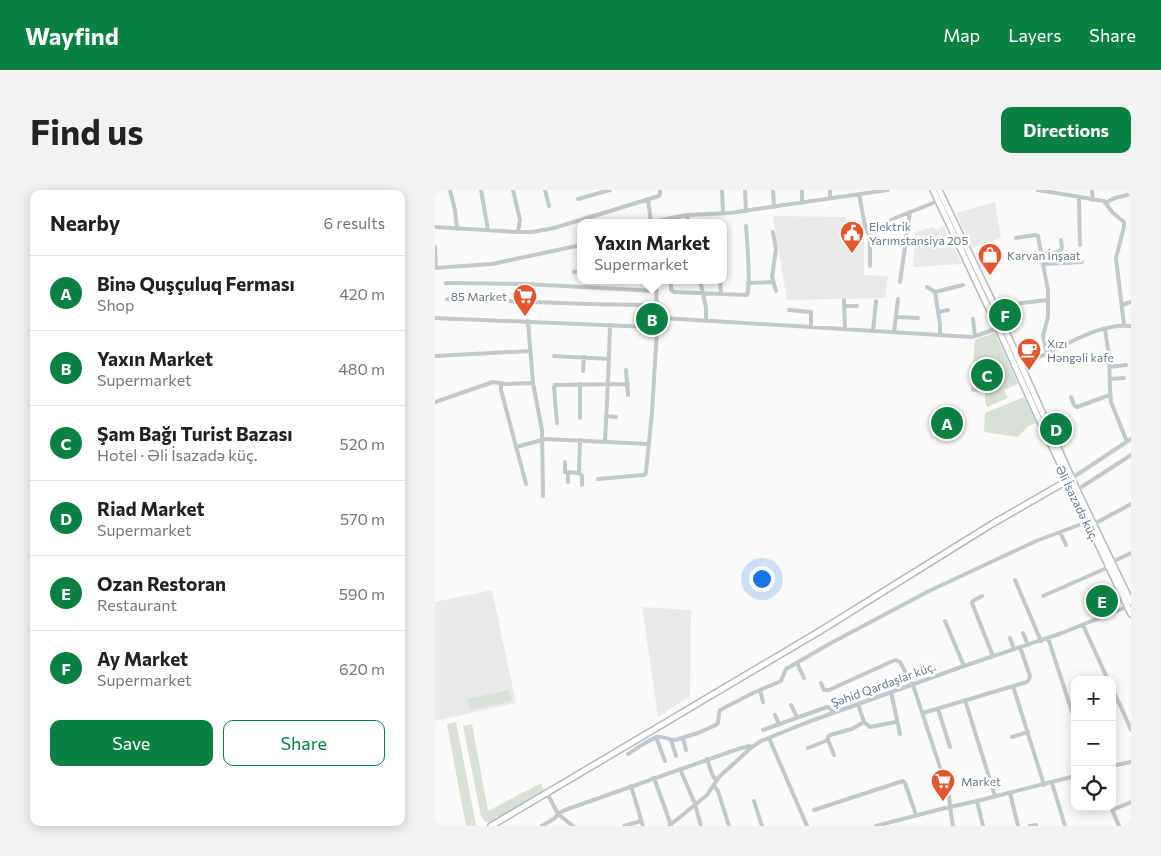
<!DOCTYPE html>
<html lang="en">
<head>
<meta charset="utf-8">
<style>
  :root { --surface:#fff; --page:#f2f2f2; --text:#222; --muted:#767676; --line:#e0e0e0; --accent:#0b8043 }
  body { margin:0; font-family:Commissioner,sans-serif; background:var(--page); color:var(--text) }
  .controls { position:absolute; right:15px; bottom:15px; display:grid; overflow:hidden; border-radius:10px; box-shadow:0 2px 12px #0003 }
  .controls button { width:45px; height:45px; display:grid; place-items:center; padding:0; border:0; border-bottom:1px solid var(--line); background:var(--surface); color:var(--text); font:25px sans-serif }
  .you { position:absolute; left:326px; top:388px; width:18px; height:18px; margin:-12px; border:4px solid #fff; border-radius:50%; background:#1a73e8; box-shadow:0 0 0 8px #1a73e833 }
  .badge { display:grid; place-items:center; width:32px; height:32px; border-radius:50%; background:var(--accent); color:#fff; font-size:16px; font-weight:700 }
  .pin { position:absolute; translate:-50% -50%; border:2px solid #fff; box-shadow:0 1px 5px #0006 }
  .popup { position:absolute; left:142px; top:29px; width:150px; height:65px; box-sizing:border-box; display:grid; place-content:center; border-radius:10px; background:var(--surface); filter:drop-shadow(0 1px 4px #0005); font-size:16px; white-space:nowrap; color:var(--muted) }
  .popup b { font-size:19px; color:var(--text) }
  .popup::after { content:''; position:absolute; left:50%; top:100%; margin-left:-10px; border:10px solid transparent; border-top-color:var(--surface) }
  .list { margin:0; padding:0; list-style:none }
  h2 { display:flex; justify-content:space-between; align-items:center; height:65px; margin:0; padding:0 20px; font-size:21px }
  h2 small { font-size:16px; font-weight:400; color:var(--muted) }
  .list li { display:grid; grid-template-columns:32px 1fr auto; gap:15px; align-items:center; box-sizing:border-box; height:75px; padding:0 20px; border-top:1px solid var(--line) }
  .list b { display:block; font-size:19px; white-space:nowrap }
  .list p { margin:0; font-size:16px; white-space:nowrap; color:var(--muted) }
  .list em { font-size:16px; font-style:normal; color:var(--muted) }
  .actions { display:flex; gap:10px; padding:15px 20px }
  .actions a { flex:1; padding:11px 0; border:1px solid var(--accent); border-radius:10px; text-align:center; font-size:18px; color:var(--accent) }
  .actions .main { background:var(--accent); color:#fff }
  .icon { flex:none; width:28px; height:28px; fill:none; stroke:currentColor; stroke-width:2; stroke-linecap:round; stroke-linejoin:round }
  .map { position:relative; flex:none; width:696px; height:636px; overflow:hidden; border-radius:10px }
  header { display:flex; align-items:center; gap:30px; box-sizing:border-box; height:70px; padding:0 25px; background:var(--accent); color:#fff }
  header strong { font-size:24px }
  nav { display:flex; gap:28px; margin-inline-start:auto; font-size:18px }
  .intro { display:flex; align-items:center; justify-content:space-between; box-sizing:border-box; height:120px; padding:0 30px }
  h1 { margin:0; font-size:35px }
  .button { padding:12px 22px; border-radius:10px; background:var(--accent); color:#fff; font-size:18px; font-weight:700 }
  main { display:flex; gap:30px; padding:0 30px }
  aside { flex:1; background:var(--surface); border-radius:10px; box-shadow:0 2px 12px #0003 }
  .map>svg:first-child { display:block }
  .built { fill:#e8e9e9 }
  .green { fill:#dadfd7 }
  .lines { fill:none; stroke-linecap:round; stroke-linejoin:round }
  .secondary-casing { stroke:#b3babf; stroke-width:8 }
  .street { stroke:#c3c8cc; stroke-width:4 }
  .secondary { stroke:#fff; stroke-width:5 }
  .labels { text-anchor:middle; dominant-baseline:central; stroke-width:5; stroke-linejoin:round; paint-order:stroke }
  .poi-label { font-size:12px; fill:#657683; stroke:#fff; text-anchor:start }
  .street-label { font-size:12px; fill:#657683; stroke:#fff }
</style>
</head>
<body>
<header>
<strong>Wayfind</strong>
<nav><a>Map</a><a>Layers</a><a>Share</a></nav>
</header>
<div class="intro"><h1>Find us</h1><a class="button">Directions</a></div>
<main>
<aside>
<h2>Nearby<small>6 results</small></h2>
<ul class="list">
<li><span class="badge">A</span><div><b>Binə Quşçuluq Ferması</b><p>Shop</p></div><em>420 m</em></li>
<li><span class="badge">B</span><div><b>Yaxın Market</b><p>Supermarket</p></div><em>480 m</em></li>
<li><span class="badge">C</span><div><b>Şam Bağı Turist Bazası</b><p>Hotel · Əli İsazadə küç.</p></div><em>520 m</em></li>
<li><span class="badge">D</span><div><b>Riad Market</b><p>Supermarket</p></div><em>570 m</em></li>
<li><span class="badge">E</span><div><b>Ozan Restoran</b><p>Restaurant</p></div><em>590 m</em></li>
<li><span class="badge">F</span><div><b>Ay Market</b><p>Supermarket</p></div><em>620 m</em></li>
</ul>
<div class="actions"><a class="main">Save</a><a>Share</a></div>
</aside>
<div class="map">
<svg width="696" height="636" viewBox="0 0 696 636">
  <rect width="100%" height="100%" fill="#fafaf8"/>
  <path class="built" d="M560,12L566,48L537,58L521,23Z
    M338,26L411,27L413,32L426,30L429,48V85L453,86L450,108L352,110Z
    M509,36L527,74L478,77L480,42L499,37L501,41Z
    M57,400L81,513L0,531V412Z
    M207,417L256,420L255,506L223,527Z"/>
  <path class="green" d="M560,143L583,194L569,200L573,208L552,217L550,212V202H536L540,150Z
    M589,207L601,233L593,236L583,247L549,242L550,223Z
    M74,500L77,511L35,520L32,509Z
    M21,532L41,635V636H31L12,534Z
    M37,534L53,621L106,593L109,601L56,632H52L49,631L46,626L28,536Z"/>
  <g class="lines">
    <defs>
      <path id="secondary" d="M498,0L563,138L603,227L696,424
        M504,0L560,117L642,300L696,412
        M56,636L385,441L557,334L637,288"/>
    </defs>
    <use href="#secondary" class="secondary-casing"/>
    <path class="street" d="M15,0L20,20L22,39
      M46,0L53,40
      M78,0L85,30L83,42
      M110,0L114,16
      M287,0L288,23
      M310,0L311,21
      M338,0L339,17
      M367,0V13
      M395,0V8
      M603,0L669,11L678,23L689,32V37L681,68L689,135
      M657,0L658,10
      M424,4L430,36L435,46V76
      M644,8L645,55
      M143,9L175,0
      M213,9L216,33
      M670,13L680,8L696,4
      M252,25L253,33
      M216,32L252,25L295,23L453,0
      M0,37L83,42H97L119,38L224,6L225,4V0
      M338,42L341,59L337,87L341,101
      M433,42L458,29L503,11
      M581,48L600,45L603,46L613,101V127L608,146L612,164
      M0,57L1,78
      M607,64L624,62L627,58L626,50
      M609,74L647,72
      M0,78L57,74L146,55
      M139,82L146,81
      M221,90L222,123L224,129
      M236,90V100L239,102L312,105C316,94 312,50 311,36
      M265,90L271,118V131
      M285,90L286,104
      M465,92L475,22
      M11,93L90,94L222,101
      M313,93L339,92
      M492,97L500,102
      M12,109C82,111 152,115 222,115
      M409,110L410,139
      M687,115L696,112
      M409,116H422
      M560,117L570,115L613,110
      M354,120L376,122V137
      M503,122L513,120
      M461,127L483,128
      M0,128L214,137L220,136L224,129L228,128L536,147L544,145L563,138
      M538,129L540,146
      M93,131L98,193L107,240L108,306
      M670,139L674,166L675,199L676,212L692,252
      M438,141L441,111
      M459,142L463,109
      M505,145V134L500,102L528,95
      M0,166L95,161
      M119,166L174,169
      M585,175C593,171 602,168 611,164C637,152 666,133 696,136
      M675,177L691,175
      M191,180L193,205
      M148,181L149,167
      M675,189L689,188
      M66,193V200L91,294
      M636,207L639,215L642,217L675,205
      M0,212L58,192L72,194L98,193
      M171,226L181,227
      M145,228V194
      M122,233L119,197L120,195L193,194
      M170,252C172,213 174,174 175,135
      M81,257L111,249L214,254
      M130,272V282L144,283L145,250
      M144,283L147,286V295
      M637,288L696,249
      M163,289L208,285H210L211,282L217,222L222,140L220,136
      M133,292V283
      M642,300L696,265
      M659,334L696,314
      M625,342L631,355
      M677,372L696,363
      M580,390L606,451
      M547,406L538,411L537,413L558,466
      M608,406L674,377
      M510,431L529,476
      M648,435L673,490
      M588,443L593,455
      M575,448L579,459
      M613,448L640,531
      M362,473L369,488
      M386,493L389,500H394L460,470L465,472L479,498L502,568L514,607L516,624L518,636
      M578,496L609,595
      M677,499L686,517L696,540
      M325,500L328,512
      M456,502L465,544
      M530,510L560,606
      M356,515L362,527
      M503,519L515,557
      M488,523L592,492L594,489L595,486L585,457
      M340,525L344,534
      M429,532L435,537L461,532
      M328,540L392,517L396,519L398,523
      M221,547L230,571
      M577,547L593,542
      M248,548L251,560
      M334,548L372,636
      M236,550L241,566
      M393,550L399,565
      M373,558L393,550V547L395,545L417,539L429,532L423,514
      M193,564C201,559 214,549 223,547C229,546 234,550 240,550L263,543L281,535L283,533L284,524L285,520L318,503L346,491L351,479L396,453L494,401L601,351L652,332
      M272,569L277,584L281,591
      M677,576L696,572
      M245,579L260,614L266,636
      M219,588L236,635
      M617,593L630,636
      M196,596L208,636
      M279,596L283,601L294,636
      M112,603L123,624L130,620L303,559L314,556L317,557
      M575,603L583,636
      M319,611L327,636
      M542,611L548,636
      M676,617L684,636
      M379,620L468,591L470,593L481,625
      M677,620L696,612
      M107,636L120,628L123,624L138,636
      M189,636L206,631
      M234,636L272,605L284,587L317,557L326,551L373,532L529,476L627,443L696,415
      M441,636L506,619L542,611L640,586
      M595,636L601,635"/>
    <use href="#secondary" class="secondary"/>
  </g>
  <defs>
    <symbol id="civic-pin" viewBox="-11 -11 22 30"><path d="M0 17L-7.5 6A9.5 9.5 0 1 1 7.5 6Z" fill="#e4572e" stroke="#fff"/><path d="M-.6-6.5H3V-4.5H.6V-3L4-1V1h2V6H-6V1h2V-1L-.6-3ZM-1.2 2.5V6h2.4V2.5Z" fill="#fff"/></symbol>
    <symbol id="shop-pin" viewBox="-11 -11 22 30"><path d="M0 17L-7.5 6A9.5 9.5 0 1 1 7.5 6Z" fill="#e4572e" stroke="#fff"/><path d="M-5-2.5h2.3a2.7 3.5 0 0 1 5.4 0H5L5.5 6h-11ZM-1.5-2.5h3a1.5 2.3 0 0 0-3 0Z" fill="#fff"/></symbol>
    <symbol id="supermarket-pin" viewBox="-11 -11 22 30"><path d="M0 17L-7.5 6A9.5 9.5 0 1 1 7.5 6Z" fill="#e4572e" stroke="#fff"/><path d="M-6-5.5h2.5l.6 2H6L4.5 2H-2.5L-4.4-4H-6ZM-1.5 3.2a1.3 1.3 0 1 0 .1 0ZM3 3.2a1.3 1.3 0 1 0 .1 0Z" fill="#fff"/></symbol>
    <symbol id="cafe-pin" viewBox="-11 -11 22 30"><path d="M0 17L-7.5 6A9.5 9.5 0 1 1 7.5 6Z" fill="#e4572e" stroke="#fff"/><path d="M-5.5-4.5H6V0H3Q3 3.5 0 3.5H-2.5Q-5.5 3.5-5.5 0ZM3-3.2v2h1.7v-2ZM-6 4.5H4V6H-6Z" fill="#fff"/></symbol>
  </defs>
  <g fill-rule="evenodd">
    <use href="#civic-pin" x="403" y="29" width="28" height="38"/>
    <use href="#shop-pin" x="541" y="51" width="28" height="38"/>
    <use href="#supermarket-pin" x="76" y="92" width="28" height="38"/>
    <use href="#cafe-pin" x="580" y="146" width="28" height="38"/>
    <use href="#supermarket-pin" x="494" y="577" width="28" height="38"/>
  </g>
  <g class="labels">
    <g class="poi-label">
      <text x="434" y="36">Elektrik<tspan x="434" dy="14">Yarımstansiya 205</tspan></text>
      <text x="572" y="65">Karvan İnşaat</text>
      <text x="72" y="106" text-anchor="end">85 Market</text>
      <text x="612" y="153">Xızı<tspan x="612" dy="14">Həngəli kafe</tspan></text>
      <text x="526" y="591">Market</text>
    </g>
    <g class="street-label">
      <text transform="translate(643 313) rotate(64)">Əli İsazadə küç.</text>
      <text transform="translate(448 494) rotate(-20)">Şəhid Qardaşlar küç.</text>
    </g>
  </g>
</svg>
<div class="controls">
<button>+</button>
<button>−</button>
<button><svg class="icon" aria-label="locate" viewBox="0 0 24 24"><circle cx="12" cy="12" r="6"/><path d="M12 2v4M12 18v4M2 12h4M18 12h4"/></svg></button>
</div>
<div class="you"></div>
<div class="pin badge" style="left:512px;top:233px">A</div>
<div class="pin badge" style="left:217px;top:129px">B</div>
<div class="popup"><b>Yaxın Market</b>Supermarket</div>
<div class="pin badge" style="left:552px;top:185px">C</div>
<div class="pin badge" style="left:621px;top:239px">D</div>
<div class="pin badge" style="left:667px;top:411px">E</div>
<div class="pin badge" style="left:570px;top:125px">F</div>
</div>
</main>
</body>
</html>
